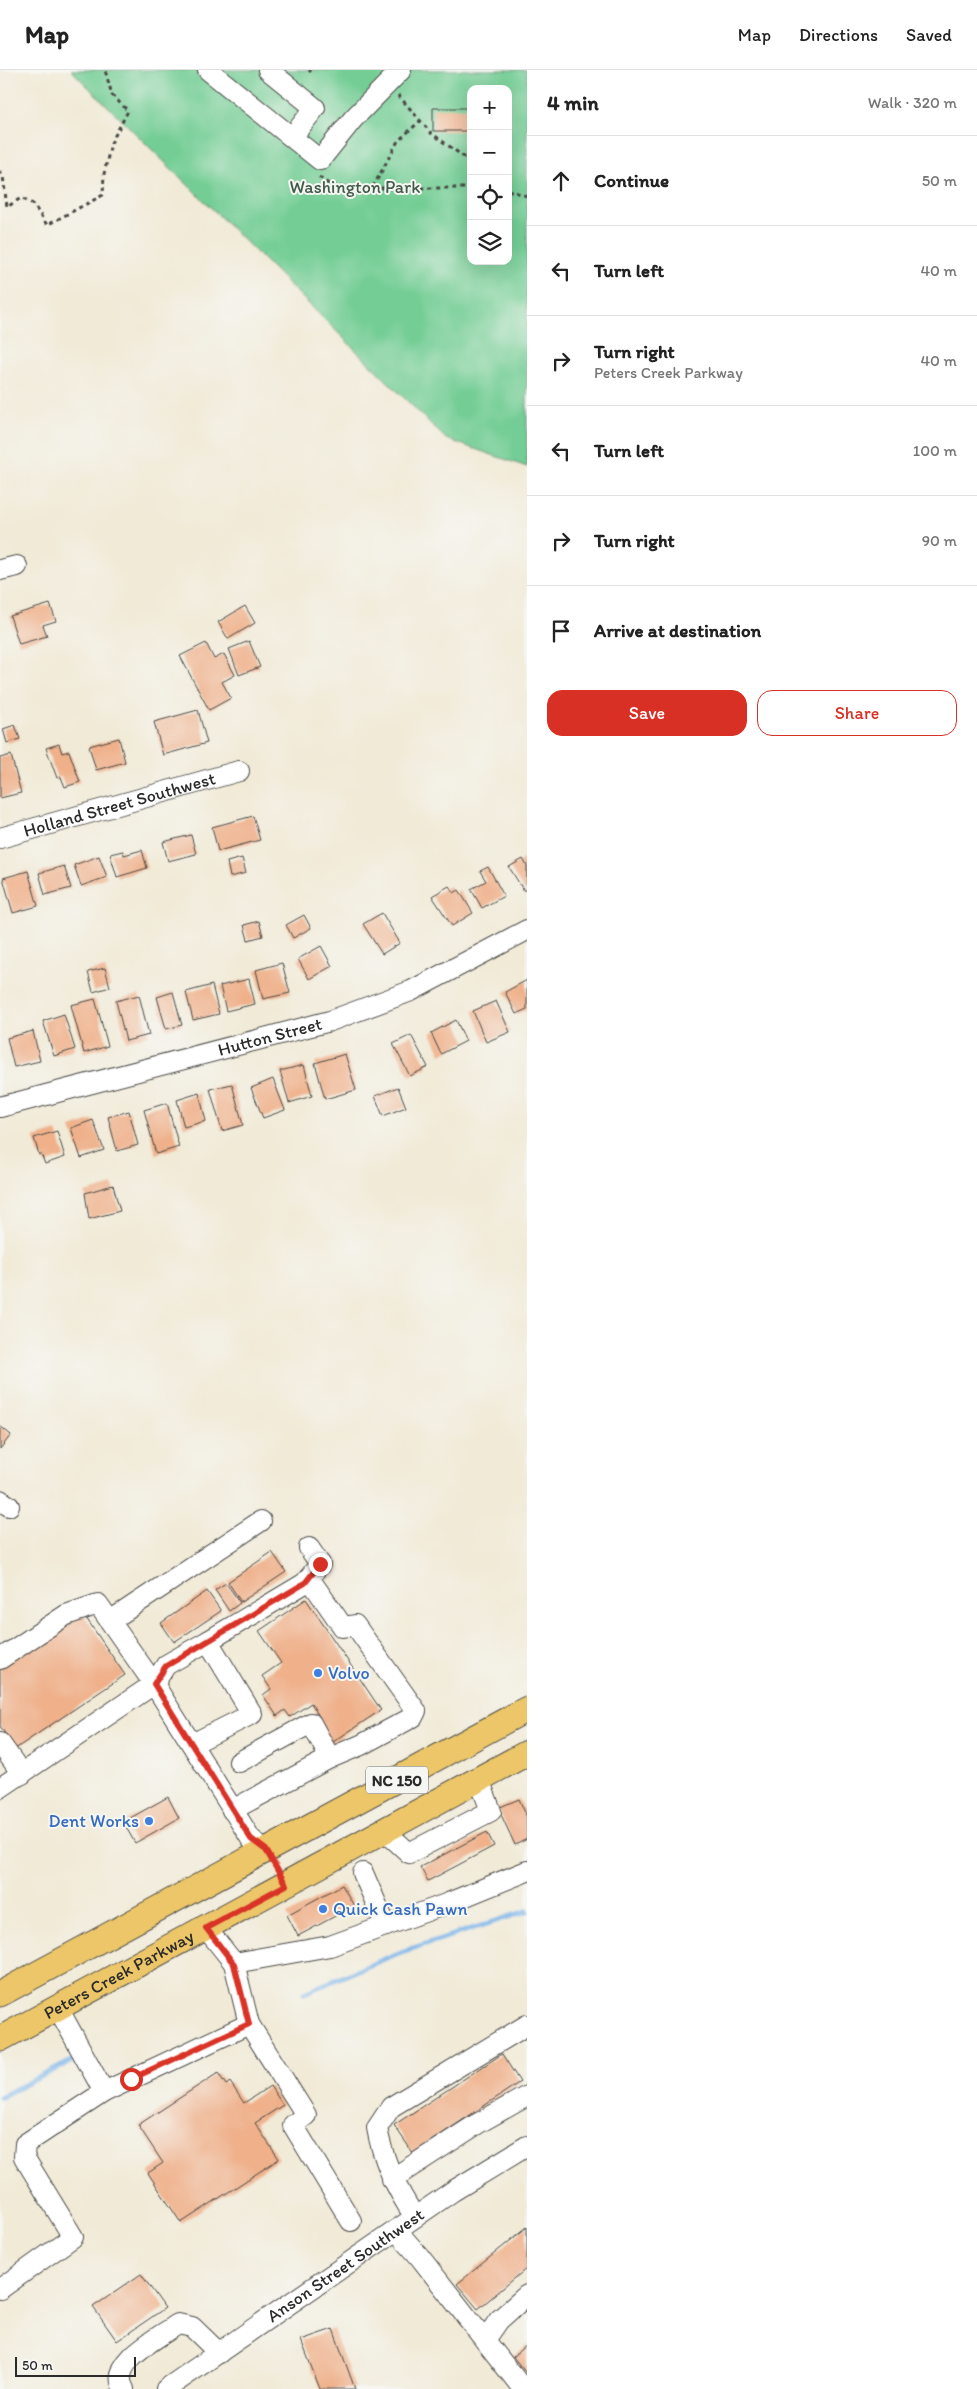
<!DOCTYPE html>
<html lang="en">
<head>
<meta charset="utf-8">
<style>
  :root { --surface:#fff; --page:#f6f6f6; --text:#222; --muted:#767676; --line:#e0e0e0; --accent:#d93025 }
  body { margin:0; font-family:Itim,sans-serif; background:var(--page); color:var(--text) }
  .controls { position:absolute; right:15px; top:15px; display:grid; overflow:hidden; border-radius:10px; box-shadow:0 5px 20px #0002 }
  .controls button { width:45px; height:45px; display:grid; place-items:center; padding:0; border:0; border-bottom:1px solid var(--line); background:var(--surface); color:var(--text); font:25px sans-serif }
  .scale { position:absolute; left:15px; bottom:12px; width:121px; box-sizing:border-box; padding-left:5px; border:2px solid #2b2b2b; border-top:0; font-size:14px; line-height:18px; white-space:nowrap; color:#2b2b2b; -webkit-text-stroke:4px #f6f6f2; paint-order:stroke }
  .stop { position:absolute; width:15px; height:15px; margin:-11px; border:4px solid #d93025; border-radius:50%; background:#fff }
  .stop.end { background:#d93025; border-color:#fff; box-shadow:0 1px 5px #0008 }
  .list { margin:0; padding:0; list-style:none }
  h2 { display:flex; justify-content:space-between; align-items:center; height:65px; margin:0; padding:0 20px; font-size:21px }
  h2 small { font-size:16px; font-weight:400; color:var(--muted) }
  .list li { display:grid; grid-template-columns:32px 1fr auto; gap:15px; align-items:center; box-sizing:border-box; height:90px; padding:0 20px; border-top:1px solid var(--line) }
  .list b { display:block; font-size:19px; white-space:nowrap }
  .list p { margin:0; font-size:16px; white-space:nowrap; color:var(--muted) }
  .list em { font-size:16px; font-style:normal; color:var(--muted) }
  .actions { display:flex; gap:10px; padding:15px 20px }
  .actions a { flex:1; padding:11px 0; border:1px solid var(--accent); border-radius:15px; text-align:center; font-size:18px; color:var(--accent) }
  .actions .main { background:var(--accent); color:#fff }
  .icon { flex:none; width:28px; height:28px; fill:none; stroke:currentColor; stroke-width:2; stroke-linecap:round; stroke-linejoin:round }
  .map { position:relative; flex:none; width:527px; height:2319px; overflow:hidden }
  header { display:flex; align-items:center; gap:30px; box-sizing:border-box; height:70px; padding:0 25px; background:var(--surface); border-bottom:1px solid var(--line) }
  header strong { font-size:24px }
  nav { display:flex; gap:28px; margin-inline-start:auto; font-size:18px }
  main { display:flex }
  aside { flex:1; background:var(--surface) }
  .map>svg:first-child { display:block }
  .green { fill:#73cd94; stroke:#4f7c60; fill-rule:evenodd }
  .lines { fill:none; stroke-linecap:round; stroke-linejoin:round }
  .stream { stroke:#76b1e8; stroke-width:5 }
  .building { fill:#efb08a }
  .minor-casing { stroke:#494845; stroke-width:22 }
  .major-casing { stroke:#494845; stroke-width:27 }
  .path { stroke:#494845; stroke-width:3; stroke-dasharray:4 4; stroke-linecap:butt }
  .minor { stroke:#fff; stroke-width:20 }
  .major { stroke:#ecc669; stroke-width:25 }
  .route { stroke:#d93025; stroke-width:6 }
  .shop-dot { fill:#3f7fe0; stroke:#f6f6f2; stroke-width:2 }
  .labels { text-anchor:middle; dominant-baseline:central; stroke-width:4; stroke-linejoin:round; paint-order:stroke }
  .shield { fill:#f6f6f2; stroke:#686867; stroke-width:1 }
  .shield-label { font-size:16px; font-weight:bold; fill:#2b2b2b }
  .park-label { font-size:18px; fill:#415c4a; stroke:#f6f6f2 }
  .street-label { font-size:18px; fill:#2b2b2b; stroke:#f6f6f2 }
  .shop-label { font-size:18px; fill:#366cbe; stroke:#f6f6f2; text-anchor:start }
</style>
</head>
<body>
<header>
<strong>Map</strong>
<nav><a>Map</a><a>Directions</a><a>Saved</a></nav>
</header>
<main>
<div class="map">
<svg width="527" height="2319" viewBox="0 0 527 2319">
  <rect width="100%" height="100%" fill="#f6f6f2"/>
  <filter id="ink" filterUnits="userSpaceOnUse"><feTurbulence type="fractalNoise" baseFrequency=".02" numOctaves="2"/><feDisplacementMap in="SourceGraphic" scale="10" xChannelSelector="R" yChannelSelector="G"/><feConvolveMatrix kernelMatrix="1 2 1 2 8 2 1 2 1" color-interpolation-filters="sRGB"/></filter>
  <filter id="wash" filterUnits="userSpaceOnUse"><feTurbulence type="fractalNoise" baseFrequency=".0096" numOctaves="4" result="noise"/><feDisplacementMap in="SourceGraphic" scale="20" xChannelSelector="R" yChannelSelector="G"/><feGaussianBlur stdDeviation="1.12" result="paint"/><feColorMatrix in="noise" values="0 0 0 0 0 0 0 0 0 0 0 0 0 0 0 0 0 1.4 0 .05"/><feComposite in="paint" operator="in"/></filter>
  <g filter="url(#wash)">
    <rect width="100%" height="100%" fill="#f1ead7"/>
    <path class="green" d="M71,0H527V397L446,369ZM471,19H508V191H471Z"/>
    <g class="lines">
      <path class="stream" d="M304,1923L401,1882L527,1841
        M0,2027L74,1990"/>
    </g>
    <g id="blocks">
      <path class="building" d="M433,38H471V61H433Z
        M50,534L56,551L43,555L47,566L19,574L10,546Z
        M245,536L255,553L228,569L218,552Z
        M249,571L260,597L239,605L229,579Z
        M206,573L214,589L224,584L235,605L222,612L231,628L209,640L180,586Z
        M198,640L207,673L163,685L154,652Z
        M15,655L20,669L7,673L3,659Z
        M119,668L125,692L96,700L89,676Z
        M59,674L62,683L69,681L80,712L65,717L61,707L57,708L46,678Z
        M11,685L21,723L0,728V688Z
        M253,746L260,770L218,781L212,757Z
        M191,765L196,784L168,791L163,772Z
        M142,780L147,798L117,807L110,784L123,781L124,785Z
        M99,786L107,807L81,816L74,795Z
        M242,788L246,803L230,807L227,792Z
        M523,789L527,796V819L524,821L509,797Z
        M64,796L71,818L45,825L39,803Z
        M488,797L504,826L482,838L471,819L486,811L480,801Z
        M28,801L38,836L13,843L3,808Z
        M449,816L454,823L459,820L473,843L452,856L432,826Z
        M382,843L400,873L382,884L363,854Z
        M304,845L311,858L293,868L286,855Z
        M259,851L263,866L248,870L244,855Z
        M321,876L332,896L309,909L298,889Z
        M282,893L290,923L263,929L256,900Z
        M105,898L110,917L93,922L88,902Z
        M249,909L255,934L226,941L220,916Z
        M527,910V939L516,944L505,922Z
        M212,915L219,944L193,950L186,922Z
        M173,922L182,955L166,959L157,927Z
        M139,925L149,965L126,971L116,931Z
        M95,929L108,976L84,983L71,935Z
        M496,931L510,962L486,972L473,941Z
        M64,944L75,979L54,986L43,951Z
        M456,950L466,971L441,984L431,963Z
        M33,961L40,991L14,997L7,968Z
        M411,965L428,997L410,1006L393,974Z
        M345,984L356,1020L325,1029L315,993Z
        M304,995L312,1026L289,1033L280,1001Z
        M273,1009L285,1040L263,1048L251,1018Z
        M232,1014L243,1055L222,1061L210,1019Z
        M398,1017L406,1037L383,1046L375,1026Z
        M199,1023L206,1051L184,1057L177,1030Z
        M167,1033L179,1077L156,1084L144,1040Z
        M129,1041L138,1075L117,1081L108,1047Z
        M93,1050L104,1080L81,1088L71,1058Z
        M57,1061L65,1087L45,1094L41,1084L39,1085L34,1068Z
        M113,1115L120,1141L89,1149L85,1123Z
        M0,1356L11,1365L0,1379Z
        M272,1482L286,1502L241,1532L228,1512Z
        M226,1513L240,1533L229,1541L215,1520Z
        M207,1521L221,1541L174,1572L161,1553Z
        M306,1529L381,1640L330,1674L315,1651L320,1648L311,1633L290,1647L285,1640L277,1646L263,1625L271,1619L262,1606L281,1593L259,1561Z
        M82,1542L125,1605L15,1679L0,1656V1597Z
        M168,1727L179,1748L135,1773L123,1752Z
        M519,1729L527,1747V1769L515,1775L498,1738Z
        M487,1762L494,1776L428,1811L420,1797Z
        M342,1815L354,1836L298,1866L287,1845Z
        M502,1984L520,2012L413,2083L394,2055Z
        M218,2003L226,2015L230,2012L244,2033L270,2016L283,2035L255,2053L279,2089L181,2153L148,2103L163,2093L138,2055Z
        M527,2157V2198L478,2239L457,2214Z
        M141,2204L165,2238L117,2271L93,2237Z
        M333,2259L355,2319H320L301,2270Z
        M527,2275V2304L513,2287Z"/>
    </g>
  </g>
  <g filter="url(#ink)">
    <use href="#blocks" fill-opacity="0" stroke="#494845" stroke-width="1"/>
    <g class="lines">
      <defs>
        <g id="minor">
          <path d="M208,0L320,90L353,49L401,0"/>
          <path d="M268,0L315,38L292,67"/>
          <path d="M0,500L17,496"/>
          <path id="s1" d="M0,768L239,701"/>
          <path id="s2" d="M0,1037L330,951L411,921L527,860"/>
          <path d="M0,1430L9,1436"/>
          <path d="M309,1508L343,1557L355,1555L416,1641L413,1647L361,1675L330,1688"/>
          <path d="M110,1551L261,1451"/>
          <path d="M208,1571L305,1513L320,1494L309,1478"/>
          <path d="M0,1589L66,1545L98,1534L154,1614L166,1595L208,1571L252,1644L192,1674"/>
          <path d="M0,1673L22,1704"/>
          <path d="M0,1718L154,1614L251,1769L266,1780"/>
          <path d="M232,1740L330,1688L311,1653L239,1692"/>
          <path d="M385,1761L409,1783L491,1741L479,1709"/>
          <path d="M363,1803L386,1856"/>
          <path d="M206,1858L234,1893L330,1876L446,1834L527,1801"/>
          <path d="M234,1893L249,1954L306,2045L293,2055L351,2151"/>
          <path d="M58,1938L104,2022"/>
          <path d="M392,2109L477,2054L527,2026"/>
          <path d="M415,2147C396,2119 383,2091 377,2058L391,2037L527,1955"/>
          <path d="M396,2160L419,2186L523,2319"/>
          <path d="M0,2219L73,2167L24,2087L25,2074L104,2022L249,1954"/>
          <path d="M485,2270L499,2250L527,2225"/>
          <path d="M124,2319C107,2292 161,2266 178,2254L192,2257L219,2283"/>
          <path id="s3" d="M166,2319L453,2121L527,2076"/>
        </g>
        <g id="major">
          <path d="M0,1924L527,1639"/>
          <path id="s4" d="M0,1969L527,1683"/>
        </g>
      </defs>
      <use href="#minor" class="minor-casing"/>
      <use href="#major" class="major-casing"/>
      <path class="path" d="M309,2L311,0
        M398,25L431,63L471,92
        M0,101L3,106L7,137L21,128L33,134L47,155L103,125L104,104L111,73L128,41L112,25L105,0
        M319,107L330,115L352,118H471
        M373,117L398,71L420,51
        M508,120L527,126"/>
      <use href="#minor" class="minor"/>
      <use href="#major" class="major"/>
    </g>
  </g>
  <g class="lines" filter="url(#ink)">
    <path class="route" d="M131,2009L249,1954L234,1894L206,1858L286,1815L266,1780L251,1769L154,1614L166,1596L305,1513L320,1494"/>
  </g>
  <g class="shop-dot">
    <circle cx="318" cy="1603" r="5"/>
    <circle cx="149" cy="1751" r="5"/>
    <circle cx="323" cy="1839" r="5"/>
  </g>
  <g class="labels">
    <rect class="shield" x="366" y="1696.5" width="62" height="27" rx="4"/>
    <g class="shield-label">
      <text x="397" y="1710">NC 150</text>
    </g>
    <g class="park-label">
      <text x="355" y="117">Washington Park</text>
    </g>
    <g class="street-label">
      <text stroke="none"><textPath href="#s1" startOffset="124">Holland Street Southwest</textPath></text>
      <text stroke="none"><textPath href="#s2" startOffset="279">Hutton Street</textPath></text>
      <text stroke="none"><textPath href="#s4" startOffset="135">Peters Creek Parkway</textPath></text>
      <text stroke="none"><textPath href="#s3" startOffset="218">Anson Street Southwest</textPath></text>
    </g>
    <g class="shop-label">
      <text x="328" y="1603">Volvo</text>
      <text x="139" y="1751" text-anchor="end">Dent Works</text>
      <text x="333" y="1839">Quick Cash Pawn</text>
    </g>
  </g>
</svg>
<div class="controls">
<button>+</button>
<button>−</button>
<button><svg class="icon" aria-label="locate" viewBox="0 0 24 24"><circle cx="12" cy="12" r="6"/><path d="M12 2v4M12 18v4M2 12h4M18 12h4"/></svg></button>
<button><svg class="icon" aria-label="layers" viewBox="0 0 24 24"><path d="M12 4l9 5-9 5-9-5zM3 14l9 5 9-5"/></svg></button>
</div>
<div class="scale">50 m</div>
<div class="stop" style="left:131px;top:2009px"></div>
<div class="stop end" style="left:320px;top:1494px"></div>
</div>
<aside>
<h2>4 min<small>Walk · 320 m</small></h2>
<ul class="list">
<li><svg class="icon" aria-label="ahead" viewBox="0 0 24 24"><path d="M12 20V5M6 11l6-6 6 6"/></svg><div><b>Continue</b></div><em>50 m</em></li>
<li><svg class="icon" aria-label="left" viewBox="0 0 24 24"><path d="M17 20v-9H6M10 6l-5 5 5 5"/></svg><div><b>Turn left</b></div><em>40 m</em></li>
<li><svg class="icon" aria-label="right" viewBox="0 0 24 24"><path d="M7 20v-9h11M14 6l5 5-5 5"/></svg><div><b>Turn right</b><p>Peters Creek Parkway</p></div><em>40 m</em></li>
<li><svg class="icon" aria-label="left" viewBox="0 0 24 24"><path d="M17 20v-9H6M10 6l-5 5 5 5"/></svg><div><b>Turn left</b></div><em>100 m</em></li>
<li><svg class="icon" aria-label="right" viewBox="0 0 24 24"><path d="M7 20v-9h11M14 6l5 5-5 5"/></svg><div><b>Turn right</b></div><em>90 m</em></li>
<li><svg class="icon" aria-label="arrive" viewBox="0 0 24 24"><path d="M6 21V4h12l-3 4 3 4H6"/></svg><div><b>Arrive at destination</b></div></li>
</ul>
<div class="actions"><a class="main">Save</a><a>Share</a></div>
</aside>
</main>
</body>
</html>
